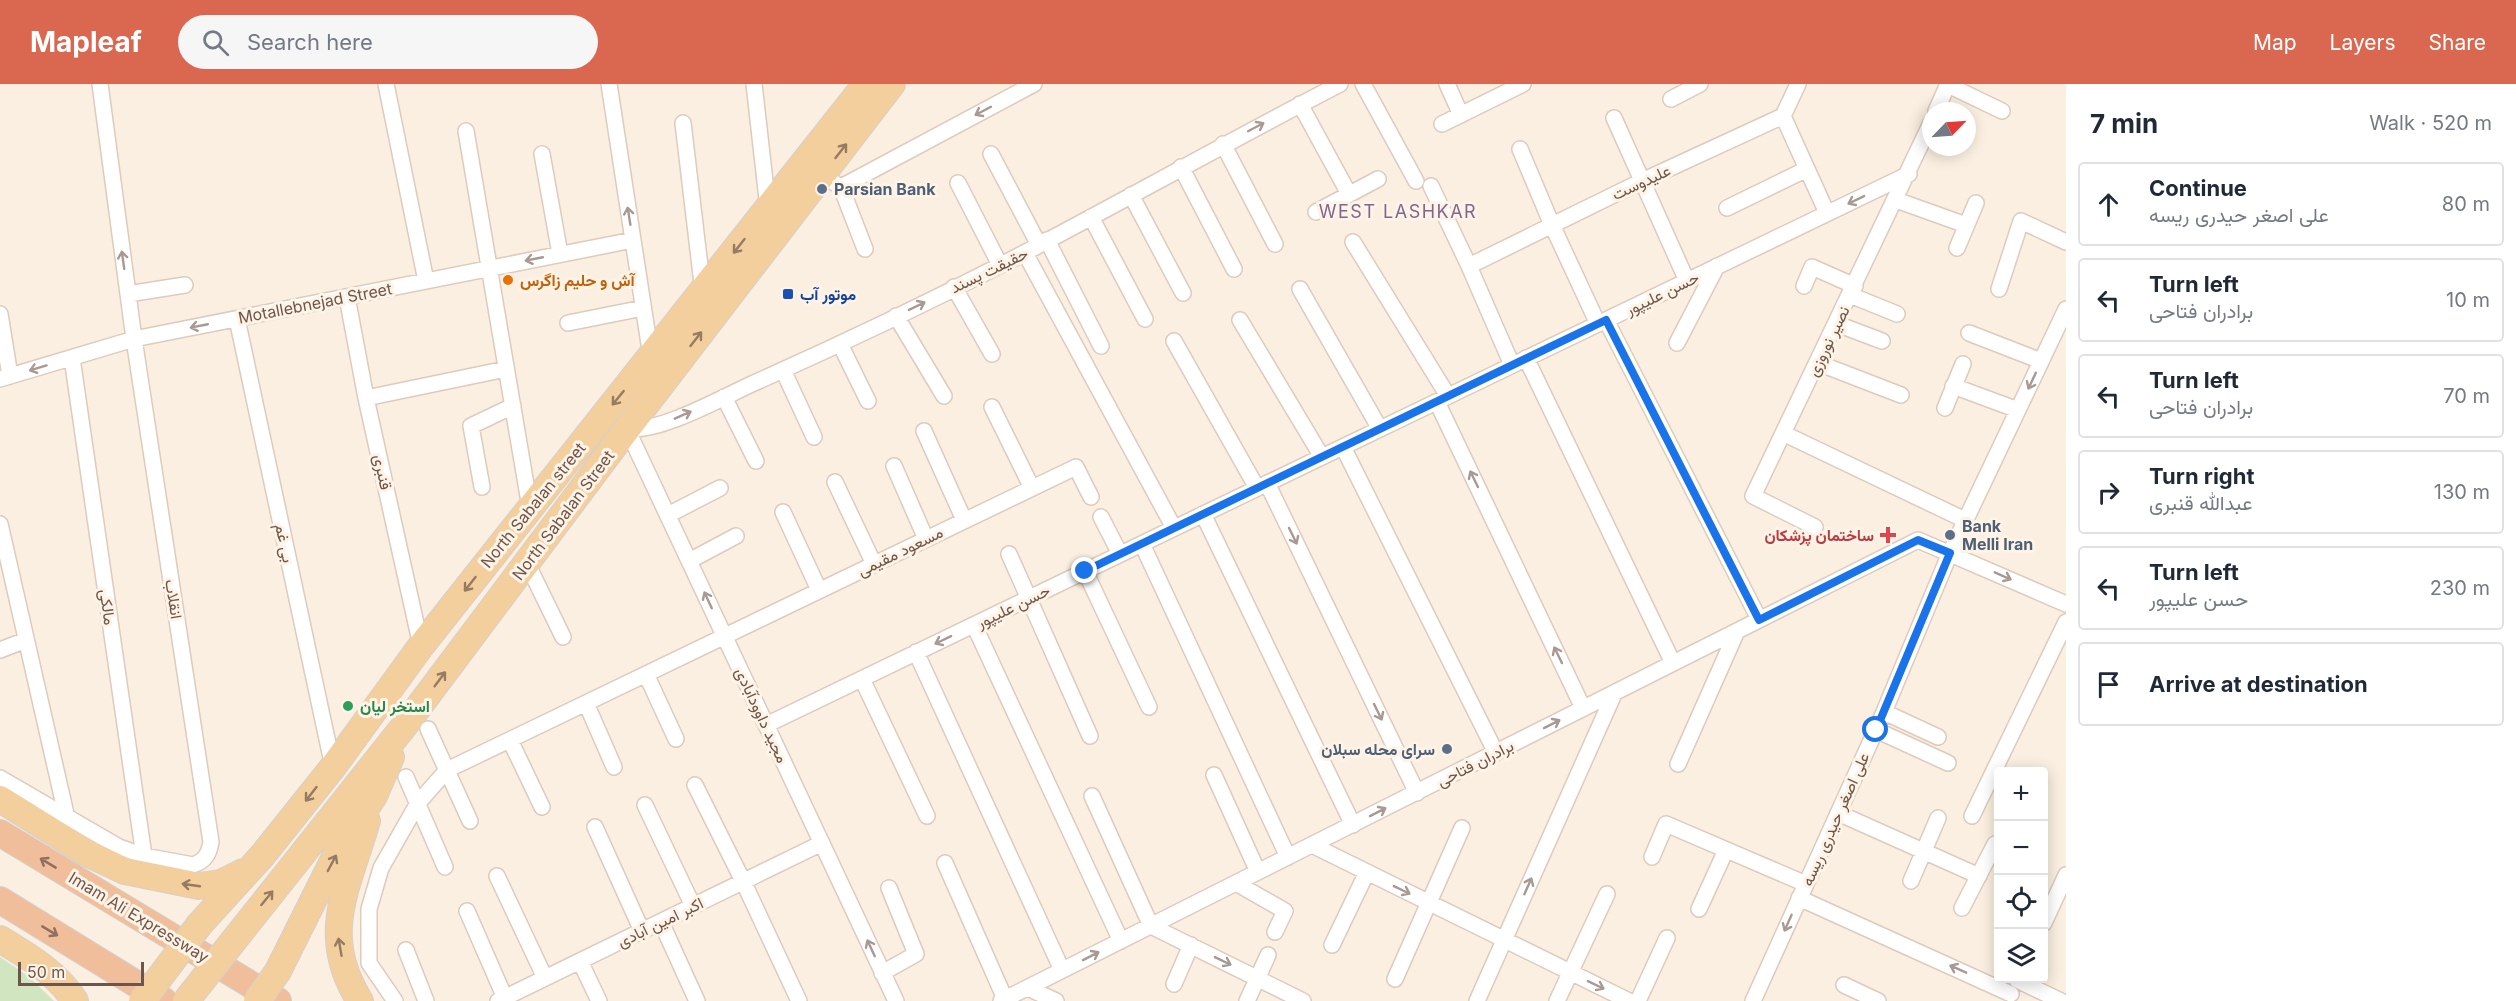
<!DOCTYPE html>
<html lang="en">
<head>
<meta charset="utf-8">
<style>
  :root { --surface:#fff; --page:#f6f6f7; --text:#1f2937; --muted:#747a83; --line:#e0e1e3; --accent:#da674f }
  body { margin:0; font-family:Inter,Vazirmatn,sans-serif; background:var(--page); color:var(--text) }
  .controls { position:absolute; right:18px; bottom:18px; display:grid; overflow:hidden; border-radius:6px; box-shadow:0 3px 15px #0003 }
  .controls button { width:54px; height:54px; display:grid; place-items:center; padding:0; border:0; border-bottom:2px solid var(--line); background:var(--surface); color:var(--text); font:30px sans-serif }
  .compass { position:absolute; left:1922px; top:18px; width:54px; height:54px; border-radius:50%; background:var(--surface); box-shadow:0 3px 15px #0003; rotate:65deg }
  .scale { position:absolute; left:18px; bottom:15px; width:126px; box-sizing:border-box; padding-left:6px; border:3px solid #6e554a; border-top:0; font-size:16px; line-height:21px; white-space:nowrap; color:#6e554a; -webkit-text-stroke:4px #fdf3e6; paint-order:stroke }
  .stop { position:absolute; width:18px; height:18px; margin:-14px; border:4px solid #1a73e8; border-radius:50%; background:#fff }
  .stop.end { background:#1a73e8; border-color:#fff; box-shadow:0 2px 6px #0008 }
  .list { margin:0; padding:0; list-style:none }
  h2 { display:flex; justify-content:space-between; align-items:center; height:78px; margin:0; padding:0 24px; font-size:26px }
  h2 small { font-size:20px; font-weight:400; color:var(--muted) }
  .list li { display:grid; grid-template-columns:39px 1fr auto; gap:18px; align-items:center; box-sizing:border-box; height:84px; margin:0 12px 12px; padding:0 12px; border:2px solid var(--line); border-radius:6px }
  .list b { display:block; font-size:22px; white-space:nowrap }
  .list p { margin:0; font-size:20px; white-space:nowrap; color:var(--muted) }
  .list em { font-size:20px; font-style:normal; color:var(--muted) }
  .icon { flex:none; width:33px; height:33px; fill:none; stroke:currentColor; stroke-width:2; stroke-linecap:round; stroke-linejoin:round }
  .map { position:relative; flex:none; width:2066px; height:917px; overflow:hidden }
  header { display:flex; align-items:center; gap:36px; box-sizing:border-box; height:84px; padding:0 30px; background:var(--accent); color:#fff }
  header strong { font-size:28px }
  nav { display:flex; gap:33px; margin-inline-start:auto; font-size:21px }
  .search { width:420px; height:54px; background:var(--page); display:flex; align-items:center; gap:15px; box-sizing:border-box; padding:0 21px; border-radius:33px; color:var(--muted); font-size:22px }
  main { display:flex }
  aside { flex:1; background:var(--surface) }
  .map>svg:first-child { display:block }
  .green { fill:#d1e5c1 }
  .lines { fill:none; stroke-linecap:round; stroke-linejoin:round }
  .minor-casing { stroke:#ddcbbd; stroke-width:18 }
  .primary-casing { stroke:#d6cfcc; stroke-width:28 }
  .trunk-casing { stroke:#d6cfcc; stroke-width:28 }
  .minor { stroke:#fff; stroke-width:15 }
  .primary { stroke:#f3cf9d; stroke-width:26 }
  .trunk { stroke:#f1be9c; stroke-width:26 }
  .primary-bridge-casing { stroke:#d6cfcc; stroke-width:28; stroke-linecap:butt }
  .primary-bridge { stroke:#f3cf9d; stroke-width:26 }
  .oneway { stroke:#a89992 }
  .oneway2 { stroke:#967a63 }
  .oneway3 { stroke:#8f6f5e }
  .route { stroke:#1a73e8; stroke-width:8 }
  .service-dot { fill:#5c6f8a; stroke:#fdf3e6; stroke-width:2 }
  .food-dot { fill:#e8710a; stroke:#fdf3e6; stroke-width:2 }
  .transit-dot { fill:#1a4fb4; stroke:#fdf3e6; stroke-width:2 }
  .health-dot { fill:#e0444e; stroke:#fdf3e6; stroke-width:2 }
  .leisure-dot { fill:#2e9e5b; stroke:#fdf3e6; stroke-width:2 }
  .labels { text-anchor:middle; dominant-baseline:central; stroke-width:6; stroke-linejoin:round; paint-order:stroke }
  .street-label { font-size:16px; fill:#6e554a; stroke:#fdf3e6 }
  .service-label { font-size:16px; font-weight:bold; fill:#4e5e75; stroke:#fdf3e6; text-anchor:start }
  .food-label { font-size:16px; font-weight:bold; fill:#c56008; stroke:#fdf3e6; text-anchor:start }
  .transit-label { font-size:16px; font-weight:bold; fill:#164399; stroke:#fdf3e6; text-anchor:start }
  .health-label { font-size:16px; font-weight:bold; fill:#be3a42; stroke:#fdf3e6; text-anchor:end }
  .leisure-label { font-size:16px; font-weight:bold; fill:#27864d; stroke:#fdf3e6; text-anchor:start }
  .neighbourhood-label { font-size:18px; letter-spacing:1.5px; fill:#806691; stroke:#fdf3e6 }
</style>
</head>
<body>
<header>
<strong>Mapleaf</strong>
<div class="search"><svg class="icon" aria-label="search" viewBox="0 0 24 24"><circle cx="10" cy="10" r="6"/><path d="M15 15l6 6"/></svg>Search here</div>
<nav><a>Map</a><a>Layers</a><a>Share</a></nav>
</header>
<main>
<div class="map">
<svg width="2066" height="917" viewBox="0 0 2066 917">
  <rect width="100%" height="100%" fill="#faefe0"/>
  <path class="green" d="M0,873L28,892L54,917H0Z"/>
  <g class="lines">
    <defs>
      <path id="minor" d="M386,0L426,197
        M609,0L651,273
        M754,0L768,124
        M1363,0L1416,97
        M1447,0L1461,31
        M1948,1L2002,27
        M1671,15L1700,0
        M1300,20L1349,110
        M1936,27L1948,0
        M1783,32L1827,129
        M1614,34L1687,197
        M683,39L703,208
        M1442,40L1523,0
        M466,47L530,424
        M1223,60L1275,160
        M1520,65L1552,141L1598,240
        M542,70L560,170
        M991,70L1039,161
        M1181,83L1234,185
        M822,91L841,103L1034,0
        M958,99L1000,181
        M1431,102L1469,182L1512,281
        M841,103L865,165
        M1131,111L1183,209
        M1896,116L1966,141
        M1727,124L1807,85
        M1316,128L1378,95
        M1091,133L1145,235
        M1047,156L1101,262
        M1353,158L1448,312
        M1957,164L1976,119
        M1025,169L1174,444
        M1469,182L1642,97L1783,32L1798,0
        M1804,202L1812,183L1855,202
        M954,203L992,270
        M1300,205L1380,345
        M1999,205L2021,137L2066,158
        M128,210L185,201
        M1850,211L1897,230
        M347,213L366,314L421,562
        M0,230L10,292
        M896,232L944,312
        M237,235L333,683
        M1240,236L1322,373
        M1606,236L1759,535
        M568,239L643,224
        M1837,240L1882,257
        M1969,249L2041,277
        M1174,257L1257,404
        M1677,259L1717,182
        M840,260L868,317
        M72,274L144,772
        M1526,274L1673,579
        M1818,279L1901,311
        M783,286L814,353
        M0,295L134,255L633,156
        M1953,302L2018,326
        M724,313L756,377
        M366,314L506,285
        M1437,318L1583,624
        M992,323L1032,404
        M1945,324L1963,280
        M627,345C662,348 721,314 754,299C846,258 938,214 1028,167C1132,112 1235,54 1340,0
        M627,345L896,917
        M924,347L964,436
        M1791,353L1965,436
        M1343,363L1496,669
        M894,382L926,455
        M835,398L874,480
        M1267,399L1417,709
        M482,403L471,342L513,322
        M783,428L819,506
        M1203,430L1353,741
        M668,431L720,404
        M1101,433L1120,470
        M0,440L66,730
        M1815,443L1753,412L1931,39
        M1142,460L1288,773
        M1009,470L1090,652
        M689,477L736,452
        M527,479L563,553
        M1085,487L1149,623
        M974,541L1121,857
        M0,566L26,556
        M916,568L1062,886
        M646,590L676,655
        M862,595L927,732
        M586,619L614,683
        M1884,628L1938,653
        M766,641L1909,90
        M428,645L470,737
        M1876,646L1948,679
        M510,656L542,723
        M1678,680L1737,547
        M1214,691L1258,788
        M406,693L445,783
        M0,694L119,763L144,772L193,781C205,777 209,770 211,758L134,255L100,0
        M695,701L743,797L799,917
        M1092,712L1151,842L1303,917
        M645,721L693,822
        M1838,729L1979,792
        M1972,732L2066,538
        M595,743L642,847
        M1312,761L1629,917
        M1652,773L1666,740L1806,800
        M945,779L1005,915
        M497,792L545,894
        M1911,797L1938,734
        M1236,799L1285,827L1275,848
        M1799,814L2011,910
        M1962,824L1995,760
        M1699,825L1726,766
        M467,827L505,914
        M661,838L697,917
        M2044,839L2066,791
        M1332,861L1367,788
        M406,866L426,917
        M580,877L599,917
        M882,889L916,870L889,804
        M1395,895L1462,744
        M2017,896L2061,917
        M1174,900L1191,861
        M1844,901L1878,917
        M1028,904L1056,917
        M395,917L369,879V825L381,784L418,719L447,686L1076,383L1091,413
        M498,917L822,759
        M1001,917L1918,456L2066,520
        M1247,917L1268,871
        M1477,917L1614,610
        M1557,917L1607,810
        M1638,917L1667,854
        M1753,917L1884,628L1950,469L2066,225"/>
      <path id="primary" d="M0,715L87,769L125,787L199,802L221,799L243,788
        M199,841L262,772L333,683L421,562L866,0
        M0,855C28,872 57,889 75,917
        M231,860L405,641L627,345L892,0
        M278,887L339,765L374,712L391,673
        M360,917C318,851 348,803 367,737"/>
      <path id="trunk" d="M0,749L278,917
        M0,816L164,917"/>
    </defs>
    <use href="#minor" class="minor-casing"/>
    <use href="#primary" class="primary-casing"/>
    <use href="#trunk" class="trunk-casing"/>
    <use href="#minor" class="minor"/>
    <use href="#primary" class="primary"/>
    <use href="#trunk" class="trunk"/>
    <defs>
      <path id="primary-bridge" d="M142,917L199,841
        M186,917L231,860
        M257,917L278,887"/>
    </defs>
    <use href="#primary-bridge" class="primary-bridge-casing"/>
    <use href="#primary-bridge" class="primary-bridge"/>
  </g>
  <defs><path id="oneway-shaft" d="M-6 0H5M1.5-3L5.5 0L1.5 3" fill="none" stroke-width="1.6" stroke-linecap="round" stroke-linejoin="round" transform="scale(1.5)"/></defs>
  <g class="oneway">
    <use href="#oneway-shaft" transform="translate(983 27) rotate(152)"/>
    <use href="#oneway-shaft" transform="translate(1256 43) rotate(-28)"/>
    <use href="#oneway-shaft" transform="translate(1856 116) rotate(154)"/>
    <use href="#oneway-shaft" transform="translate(629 132) rotate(-99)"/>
    <use href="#oneway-shaft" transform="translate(534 175) rotate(169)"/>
    <use href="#oneway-shaft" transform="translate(123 176) rotate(-98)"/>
    <use href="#oneway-shaft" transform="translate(917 222) rotate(-26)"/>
    <use href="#oneway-shaft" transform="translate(199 242) rotate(169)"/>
    <use href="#oneway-shaft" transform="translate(38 284) rotate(163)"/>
    <use href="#oneway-shaft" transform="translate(2032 297) rotate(115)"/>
    <use href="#oneway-shaft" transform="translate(683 331) rotate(-24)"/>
    <use href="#oneway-shaft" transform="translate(1474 395) rotate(-116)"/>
    <use href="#oneway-shaft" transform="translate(1293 452) rotate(64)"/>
    <use href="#oneway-shaft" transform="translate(2003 492) rotate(24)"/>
    <use href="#oneway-shaft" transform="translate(708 516) rotate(-115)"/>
    <use href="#oneway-shaft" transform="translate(943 556) rotate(154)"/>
    <use href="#oneway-shaft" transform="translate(1558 571) rotate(-116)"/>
    <use href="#oneway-shaft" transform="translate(1378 628) rotate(64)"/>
    <use href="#oneway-shaft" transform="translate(1552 640) rotate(-27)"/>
    <use href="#oneway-shaft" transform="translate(1378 728) rotate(-27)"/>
    <use href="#oneway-shaft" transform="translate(1528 802) rotate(-66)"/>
    <use href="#oneway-shaft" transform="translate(1402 806) rotate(26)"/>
    <use href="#oneway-shaft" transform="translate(1788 839) rotate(114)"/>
    <use href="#oneway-shaft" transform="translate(871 864) rotate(-115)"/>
    <use href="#oneway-shaft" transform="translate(1091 872) rotate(-27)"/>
    <use href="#oneway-shaft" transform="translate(1223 877) rotate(26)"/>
    <use href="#oneway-shaft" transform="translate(1958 885) rotate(-156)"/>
    <use href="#oneway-shaft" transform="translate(1596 901) rotate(26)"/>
  </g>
  <g class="oneway2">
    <use href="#oneway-shaft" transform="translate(841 67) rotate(-52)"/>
    <use href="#oneway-shaft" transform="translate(739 162) rotate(128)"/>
    <use href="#oneway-shaft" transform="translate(696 255) rotate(-52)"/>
    <use href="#oneway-shaft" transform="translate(618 314) rotate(129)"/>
    <use href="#oneway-shaft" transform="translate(470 500) rotate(128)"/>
    <use href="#oneway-shaft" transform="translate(440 595) rotate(-53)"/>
    <use href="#oneway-shaft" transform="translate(311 710) rotate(128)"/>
    <use href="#oneway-shaft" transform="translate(332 779) rotate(-62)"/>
    <use href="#oneway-shaft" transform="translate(191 801) rotate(-172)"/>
    <use href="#oneway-shaft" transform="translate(267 814) rotate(-51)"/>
    <use href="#oneway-shaft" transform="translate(340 863) rotate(-100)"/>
  </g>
  <g class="oneway3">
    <use href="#oneway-shaft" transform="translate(48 779) rotate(-149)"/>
    <use href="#oneway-shaft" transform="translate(50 847) rotate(31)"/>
  </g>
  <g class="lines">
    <path class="route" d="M1085,487L1606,236L1759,536L1918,456L1950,469L1876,646"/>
  </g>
  <g class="service-dot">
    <circle cx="822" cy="105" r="6"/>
    <circle cx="1950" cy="451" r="6"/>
    <circle cx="1447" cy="665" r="6"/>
  </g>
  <circle class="food-dot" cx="508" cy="196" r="6"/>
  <rect class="transit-dot" x="782" y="204" width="12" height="12" rx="3"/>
  <path class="health-dot" d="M1885 442h6v6h6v6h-6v6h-6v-6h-6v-6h6z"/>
  <circle class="leisure-dot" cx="348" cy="622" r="6"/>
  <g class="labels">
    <g class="street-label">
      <text transform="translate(1641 98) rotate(-25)">علیدوست</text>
      <text transform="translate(989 186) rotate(-26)">حقیقت پسند</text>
      <text transform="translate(1662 209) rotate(-26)">حسن علیپور</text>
      <text transform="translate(315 219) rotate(-11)">Motallebnejad Street</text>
      <text transform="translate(1828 257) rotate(-64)">نصیر نوروزی</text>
      <text transform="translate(383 388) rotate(78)">قنبری</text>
      <text transform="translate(533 421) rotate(-51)">North Sabalan street</text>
      <text transform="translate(563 431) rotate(-53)">North Sabalan Street</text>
      <text transform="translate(285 459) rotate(78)">بی غم</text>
      <text transform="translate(900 467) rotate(-26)">مسعود مقیمی</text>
      <text transform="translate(174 515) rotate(81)">انقلاب</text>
      <text transform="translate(1013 522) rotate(-26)">حسن علیپور</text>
      <text transform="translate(108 523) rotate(82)">مالکی</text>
      <text transform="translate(762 631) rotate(65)">مجید داوودآبادی</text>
      <text transform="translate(1475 679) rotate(-27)">برادران فتاحی</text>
      <text transform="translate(1835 735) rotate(-66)">علی اصغر حیدری ریسه</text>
      <text transform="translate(139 833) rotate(31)">Imam Ali Expressway</text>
      <text transform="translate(660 838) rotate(-26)">اکبر امین آبادی</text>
    </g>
    <g class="service-label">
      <text x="834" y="105">Parsian Bank</text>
      <text x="1962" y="442">Bank<tspan x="1962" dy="18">Melli Iran</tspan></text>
      <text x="1435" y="665" text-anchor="end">سرای محله سبلان</text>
    </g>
    <g class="food-label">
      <text x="520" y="196">آش و حلیم زاگرس</text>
    </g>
    <g class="transit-label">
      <text x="800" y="210">موتور آب</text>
    </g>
    <g class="health-label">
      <text x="1874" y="451">ساختمان پزشکان</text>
    </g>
    <g class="leisure-label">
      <text x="360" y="622">استخر لیان</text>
    </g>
    <g class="neighbourhood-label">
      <text x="1398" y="127">WEST LASHKAR</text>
    </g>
  </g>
</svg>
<div class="controls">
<button>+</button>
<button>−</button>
<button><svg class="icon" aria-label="locate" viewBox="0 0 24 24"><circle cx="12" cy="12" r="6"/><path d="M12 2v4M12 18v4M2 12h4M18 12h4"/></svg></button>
<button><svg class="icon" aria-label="layers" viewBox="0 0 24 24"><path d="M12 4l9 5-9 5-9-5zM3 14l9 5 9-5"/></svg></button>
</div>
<svg class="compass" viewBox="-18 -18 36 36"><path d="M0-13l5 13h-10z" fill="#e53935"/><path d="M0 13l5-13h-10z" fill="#747a83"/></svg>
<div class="scale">50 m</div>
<div class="stop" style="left:1876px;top:646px"></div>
<div class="stop end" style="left:1085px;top:487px"></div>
</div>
<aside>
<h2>7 min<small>Walk · 520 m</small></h2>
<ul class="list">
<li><svg class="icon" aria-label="ahead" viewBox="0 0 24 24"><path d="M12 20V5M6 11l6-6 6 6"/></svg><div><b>Continue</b><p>علی اصغر حیدری ریسه</p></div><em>80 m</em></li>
<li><svg class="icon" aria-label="left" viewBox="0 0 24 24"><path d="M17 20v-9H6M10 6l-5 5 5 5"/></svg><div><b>Turn left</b><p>برادران فتاحی</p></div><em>10 m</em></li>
<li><svg class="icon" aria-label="left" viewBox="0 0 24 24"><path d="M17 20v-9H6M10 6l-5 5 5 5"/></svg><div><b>Turn left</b><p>برادران فتاحی</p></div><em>70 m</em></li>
<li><svg class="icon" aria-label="right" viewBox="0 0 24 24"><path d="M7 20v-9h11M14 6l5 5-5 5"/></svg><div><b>Turn right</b><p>عبدالله قنبری</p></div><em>130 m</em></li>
<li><svg class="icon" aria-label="left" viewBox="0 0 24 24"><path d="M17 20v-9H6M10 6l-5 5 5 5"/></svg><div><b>Turn left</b><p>حسن علیپور</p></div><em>230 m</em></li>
<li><svg class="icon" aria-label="arrive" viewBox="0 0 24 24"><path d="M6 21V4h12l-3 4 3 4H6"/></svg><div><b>Arrive at destination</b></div></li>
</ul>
</aside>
</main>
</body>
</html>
